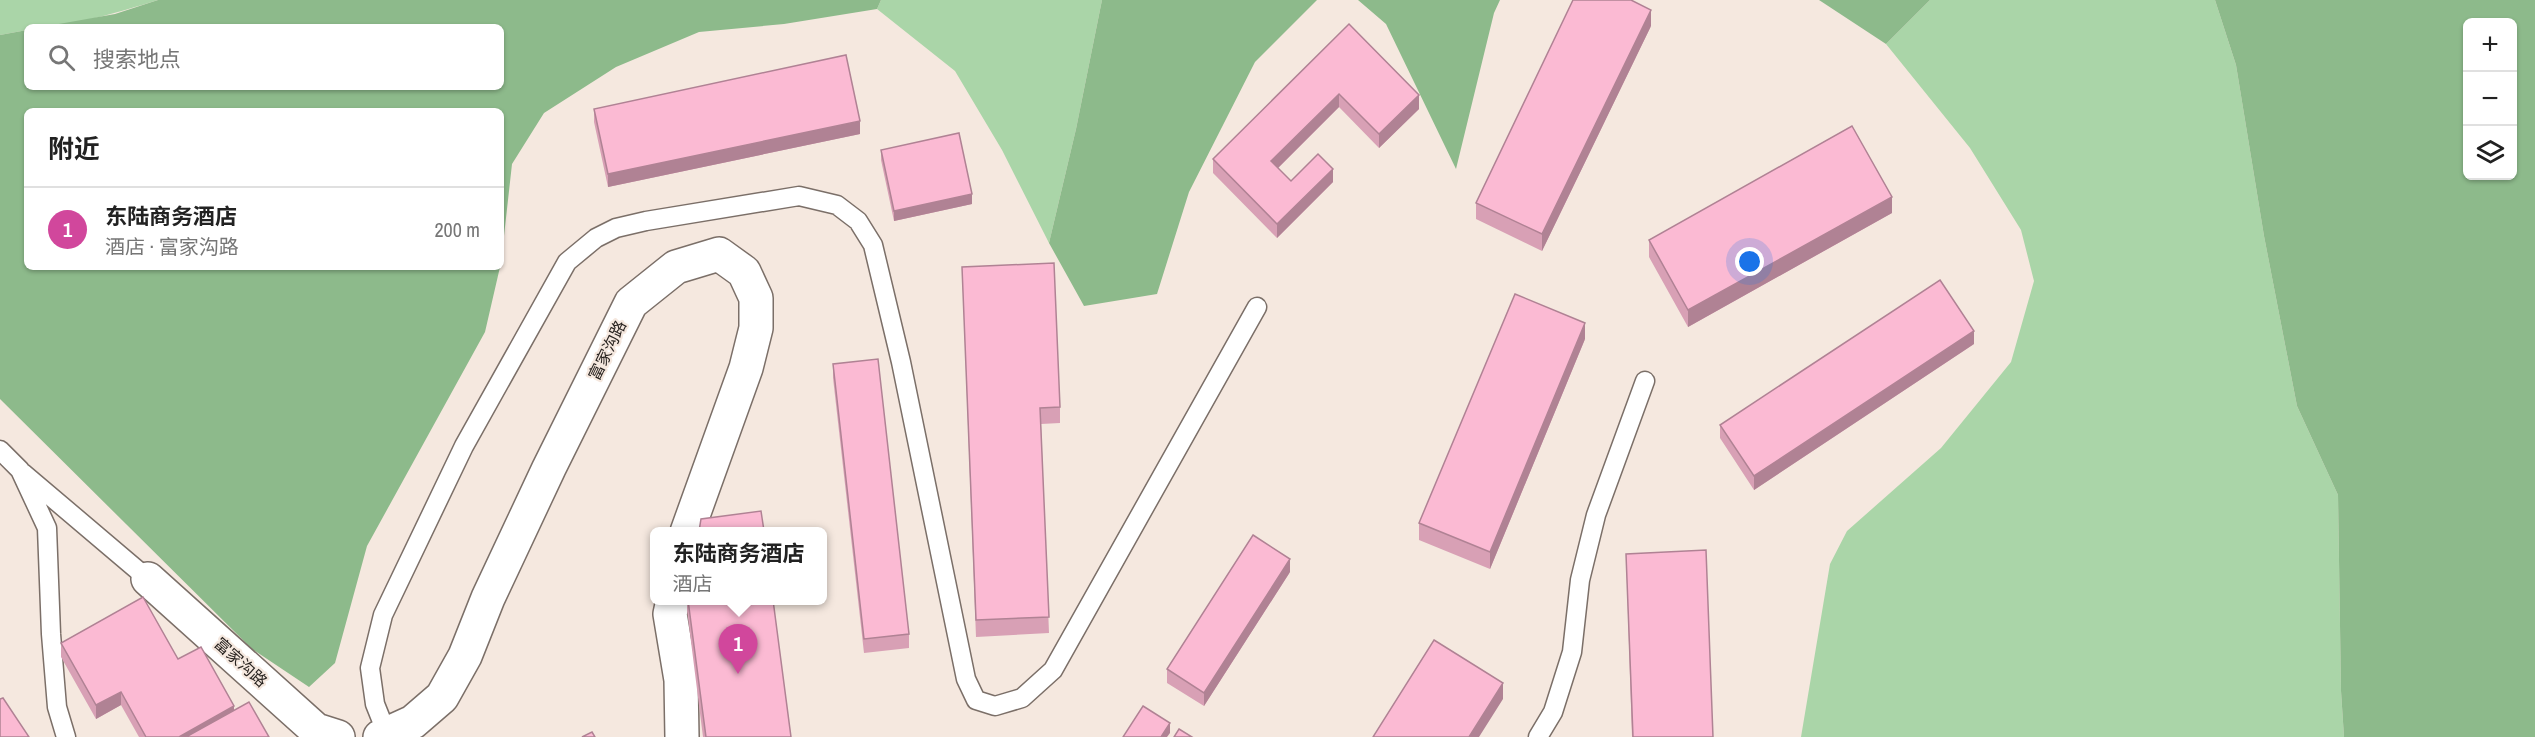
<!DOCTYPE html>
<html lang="zh">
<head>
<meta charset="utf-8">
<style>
  :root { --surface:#fff; --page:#f6f6f6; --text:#222; --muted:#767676; --line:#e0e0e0; --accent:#2563eb }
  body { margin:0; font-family:"Archivo Narrow","Noto Sans SC",sans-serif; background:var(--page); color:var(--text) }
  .controls { position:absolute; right:18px; top:18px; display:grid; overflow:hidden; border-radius:9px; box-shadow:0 2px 4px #0004 }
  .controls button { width:54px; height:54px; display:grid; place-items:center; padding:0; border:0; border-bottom:2px solid var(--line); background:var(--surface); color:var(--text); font:30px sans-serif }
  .you { position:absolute; left:1750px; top:262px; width:21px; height:21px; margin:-15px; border:4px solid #fff; border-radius:50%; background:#1a73e8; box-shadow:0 0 0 9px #1a73e833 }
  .badge { display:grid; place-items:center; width:39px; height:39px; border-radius:50%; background:var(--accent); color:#fff; font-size:20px; font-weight:700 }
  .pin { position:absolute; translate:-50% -50px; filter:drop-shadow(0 2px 3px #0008) }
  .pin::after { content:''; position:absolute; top:32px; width:21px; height:18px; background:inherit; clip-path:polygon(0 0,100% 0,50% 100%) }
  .popup { position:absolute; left:650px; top:527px; width:177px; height:78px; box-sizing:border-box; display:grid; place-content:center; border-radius:9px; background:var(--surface); filter:drop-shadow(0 2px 4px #0005); font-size:20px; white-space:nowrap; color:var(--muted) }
  .popup b { font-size:22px; color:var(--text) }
  .popup::after { content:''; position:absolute; left:50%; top:100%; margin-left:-12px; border:12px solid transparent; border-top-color:var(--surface) }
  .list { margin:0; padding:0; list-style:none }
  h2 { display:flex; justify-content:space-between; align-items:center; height:78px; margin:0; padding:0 24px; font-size:26px }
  h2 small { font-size:20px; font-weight:400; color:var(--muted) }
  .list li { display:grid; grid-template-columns:39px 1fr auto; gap:18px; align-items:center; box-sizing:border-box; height:84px; padding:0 24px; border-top:2px solid var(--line) }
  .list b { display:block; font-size:22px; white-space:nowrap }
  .list p { margin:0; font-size:20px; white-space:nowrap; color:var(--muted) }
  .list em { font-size:20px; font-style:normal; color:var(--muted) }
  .icon { flex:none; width:33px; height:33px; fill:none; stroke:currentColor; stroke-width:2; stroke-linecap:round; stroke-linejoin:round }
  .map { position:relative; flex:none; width:2535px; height:737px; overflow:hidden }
  .search { position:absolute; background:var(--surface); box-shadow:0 2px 4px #0004; left:24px; top:24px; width:480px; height:66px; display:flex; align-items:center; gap:15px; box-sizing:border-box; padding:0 21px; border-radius:9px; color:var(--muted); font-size:22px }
  .panel { position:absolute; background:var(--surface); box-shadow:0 2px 4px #0004; left:24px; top:108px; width:480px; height:162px; border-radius:9px }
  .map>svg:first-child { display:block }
  .green { fill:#aad5a8 }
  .forest { fill:#8dba8b; fill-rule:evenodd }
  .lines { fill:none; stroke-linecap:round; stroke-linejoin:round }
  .service-casing { stroke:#7b6f68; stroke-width:21 }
  .minor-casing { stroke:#7b6f68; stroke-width:36 }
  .service { stroke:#fff; stroke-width:18 }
  .minor { stroke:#fff; stroke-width:33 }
  .wall { fill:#d8a0b5 }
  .shaded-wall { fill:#b08294 }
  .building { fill:#fbbad3; stroke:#b08294; stroke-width:1.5 }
  .labels { text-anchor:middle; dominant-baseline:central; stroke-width:4.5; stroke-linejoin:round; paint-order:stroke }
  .street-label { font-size:16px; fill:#282320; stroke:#f5e8df }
</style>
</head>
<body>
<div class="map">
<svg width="2535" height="737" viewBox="0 0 2535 737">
  <rect width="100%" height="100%" fill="#f5e8df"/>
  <path class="green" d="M0,0H158C116,13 71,27 27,27V30L0,35Z
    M881,0H1102L1076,129L1049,243L1002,150L955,71L877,9Z
    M1930,0H2215L2236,65L2264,236L2297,406L2338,495L2341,691L2344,737H1801L1830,564L1847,531L1941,448L2011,362L2034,281L2021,230L1970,148L1886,44Z"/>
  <path class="forest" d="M158,0H881L877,9L784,24L699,32L616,67L544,113L512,164L501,263V111H27V267H500L485,332L367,546L335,663L309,687L252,649L0,399V35L27,30V87H501V27H42L115,14Z
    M1102,0H1317L1255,62L1189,192L1157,294L1084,306L1049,243L1076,129Z
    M1358,0H1500L1494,13L1456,169L1386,24Z
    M1819,0H1930L1886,44Z
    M2215,0H2535V737H2344L2341,691L2338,495L2297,406L2264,236L2236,65ZM2468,22H2512V176H2468Z"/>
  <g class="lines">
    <defs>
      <path id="service" d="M0,450L20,470L47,528L51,634L57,707L66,737
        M23,473L148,579
        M387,734L375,704L370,668L383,615L464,446L567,262L596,238L616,228L646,221L799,196L837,205L858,221L873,245L901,362L966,679L976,700L995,706L1022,698L1053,670L1257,307
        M1538,737L1553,712L1572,652L1580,580L1596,515L1645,381"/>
      <path id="minor" d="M148,579L316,730L338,737
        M673,600L670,614L681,680L682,737
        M380,737L413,722L442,697L465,656L488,598L549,468L631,303L676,267L719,254L744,272L756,298V328L746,368L687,532"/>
    </defs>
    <use href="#service" class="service-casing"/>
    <use href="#minor" class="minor-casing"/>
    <use href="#service" class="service"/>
    <use href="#minor" class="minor"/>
  </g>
  <path class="wall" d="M1349,24L1419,109L1379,148L1339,107L1278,168L1291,181L1333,182L1277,238L1213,173V159Z
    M1651,26L1542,251L1476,219V203Z
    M594,109L860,134L608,187L594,122Z
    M881,150L972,204L894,221L881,160Z
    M1892,213L1688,327L1649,257V240Z
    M962,267L1060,407V423L1041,424L1049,633L976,637Z
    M1585,339L1490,569L1419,540V523Z
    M1974,344L1754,490L1720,438V425Z
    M833,364L909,634V648L864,653L833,378Z
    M1626,554L1713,737H1632Z
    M1290,572L1204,706L1167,683V669Z
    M687,600H773L791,737H703L687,610Z
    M61,643L178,659L234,710L269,737H139L121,705L96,719L61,657Z"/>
  <path class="shaded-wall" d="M1651,10V26L1542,251V234Z
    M1339,94V107L1271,175V161Z
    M1419,95V109L1379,148V134Z
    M860,121V134L608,187V174Z
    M1333,169V182L1277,238V224Z
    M972,194V204L894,221V211Z
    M1892,197V213L1688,327V310Z
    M1585,323V339L1490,569V552Z
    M1974,331V344L1754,490V476Z
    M1290,559V572L1204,706V693Z
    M1503,683V699L1479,737H1469Z
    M121,692V705L96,719V705Z
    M234,706V720L203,737H179Z
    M1170,723V733L1167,737H1161Z"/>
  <path class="building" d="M1573,0H1631L1651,10L1542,234L1476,203Z
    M1349,24L1419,95L1379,134L1339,94L1271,161L1291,181L1318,154L1333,169L1277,224L1213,159Z
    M846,55L860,121L608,174L594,109Z
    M1852,126L1892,197L1688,310L1649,240Z
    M959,133L972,194L894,211L881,150Z
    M1054,263L1060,407L1040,408L1049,617L976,620L962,267Z
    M1940,280L1974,331L1754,476L1720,425Z
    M1515,294L1585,323L1490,552L1419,523Z
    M878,359L909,634L864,639L833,364Z
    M761,511L764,531H699L701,519Z
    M1253,535L1290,559L1204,693L1167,669Z
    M1706,550L1713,737H1633L1626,554Z
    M143,597L178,659L201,647L234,706L179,737H146L121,692L96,705L61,643Z
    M688,600H773L791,737H706Z
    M1434,640L1503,683L1469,737H1373Z
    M3,698L29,737H0V699Z
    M249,702L269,737H186Z
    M1143,706L1170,723L1161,737H1123Z
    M1179,729L1192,737H1174Z
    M592,732L595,737H582Z"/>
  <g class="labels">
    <g class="street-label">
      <text transform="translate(607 350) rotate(-64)">富家沟路</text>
      <text transform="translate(241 662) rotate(42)">富家沟路</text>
    </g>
  </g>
</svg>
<div class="controls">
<button>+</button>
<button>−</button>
<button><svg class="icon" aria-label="layers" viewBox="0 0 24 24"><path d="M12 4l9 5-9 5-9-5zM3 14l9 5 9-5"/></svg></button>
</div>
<div class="you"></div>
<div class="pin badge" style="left:738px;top:674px;background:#d1479c">1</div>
<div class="popup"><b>东陆商务酒店</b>酒店</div>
<div class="search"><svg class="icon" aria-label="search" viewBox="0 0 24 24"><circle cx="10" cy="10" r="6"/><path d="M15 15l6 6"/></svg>搜索地点</div>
<section class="panel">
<h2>附近<small></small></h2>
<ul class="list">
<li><span class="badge" style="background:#d1479c">1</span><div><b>东陆商务酒店</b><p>酒店 · 富家沟路</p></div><em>200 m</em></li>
</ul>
</section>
</div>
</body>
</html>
